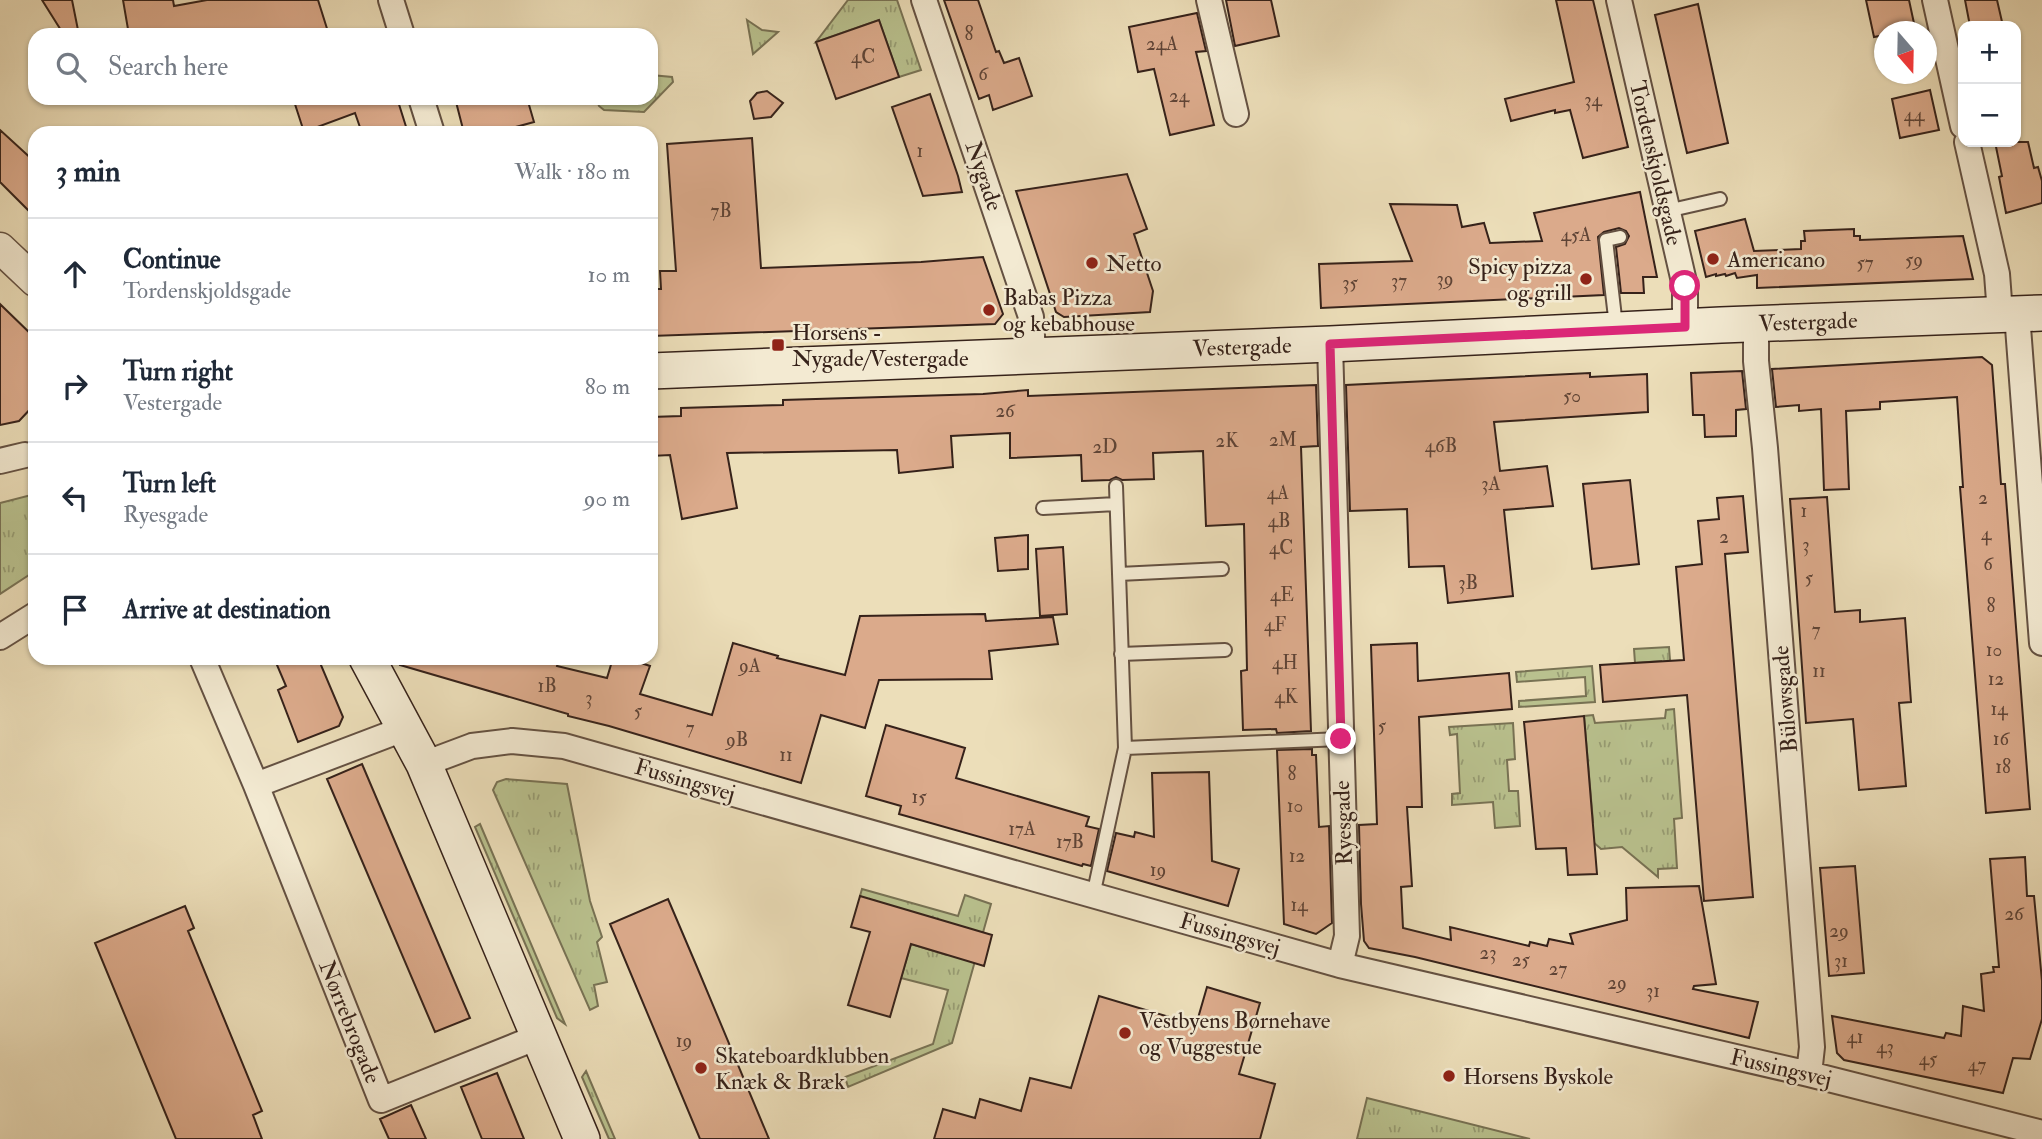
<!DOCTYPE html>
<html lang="en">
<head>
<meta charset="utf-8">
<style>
  :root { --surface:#fff; --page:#f2f2f3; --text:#1f2937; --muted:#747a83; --line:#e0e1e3 }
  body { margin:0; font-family:"IM FELL Double Pica",serif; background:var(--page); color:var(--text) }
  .controls { position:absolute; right:21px; top:21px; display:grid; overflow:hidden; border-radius:14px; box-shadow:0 2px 5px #0004 }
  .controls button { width:63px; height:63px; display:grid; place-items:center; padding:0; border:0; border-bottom:2px solid var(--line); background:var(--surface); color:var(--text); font:35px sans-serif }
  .compass { position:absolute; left:1874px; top:21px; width:63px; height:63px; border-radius:50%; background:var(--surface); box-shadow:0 2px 5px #0004; rotate:160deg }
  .stop { position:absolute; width:21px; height:21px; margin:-16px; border:5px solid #db2777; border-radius:50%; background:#fff }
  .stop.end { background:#db2777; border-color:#fff; box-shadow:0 2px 7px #0008 }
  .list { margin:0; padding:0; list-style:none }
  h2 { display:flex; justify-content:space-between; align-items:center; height:91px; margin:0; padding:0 28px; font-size:30px }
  h2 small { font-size:23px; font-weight:400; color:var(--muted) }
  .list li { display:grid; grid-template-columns:46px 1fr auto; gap:21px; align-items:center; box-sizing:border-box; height:112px; padding:0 28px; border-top:2px solid var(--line) }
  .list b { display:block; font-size:26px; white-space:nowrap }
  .list p { margin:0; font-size:23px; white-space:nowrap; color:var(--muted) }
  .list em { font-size:23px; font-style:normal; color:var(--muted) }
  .icon { flex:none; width:38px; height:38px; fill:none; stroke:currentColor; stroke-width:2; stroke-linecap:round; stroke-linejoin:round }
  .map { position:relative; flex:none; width:2042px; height:1139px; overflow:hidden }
  .search { position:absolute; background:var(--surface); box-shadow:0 2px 5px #0004; left:28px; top:28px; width:630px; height:77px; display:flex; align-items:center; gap:18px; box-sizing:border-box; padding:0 24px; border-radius:21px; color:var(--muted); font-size:26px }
  .panel { position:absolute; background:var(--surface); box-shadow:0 2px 5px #0004; left:28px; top:126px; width:630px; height:539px; border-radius:21px }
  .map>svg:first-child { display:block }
  .grass { fill:url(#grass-tufts); stroke:#787254; stroke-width:2 }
  .building { fill:#dbaa8b; stroke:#36221a; stroke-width:2 }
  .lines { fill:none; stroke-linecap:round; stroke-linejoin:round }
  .service-casing { stroke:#645142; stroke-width:16 }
  .minor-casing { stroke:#645142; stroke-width:28 }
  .tertiary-casing { stroke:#645142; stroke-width:33 }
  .secondary-casing { stroke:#36221a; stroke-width:38 }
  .service { stroke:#f3ead2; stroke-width:12 }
  .minor { stroke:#f3ead2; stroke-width:24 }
  .tertiary { stroke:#f3ead2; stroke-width:30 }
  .secondary { stroke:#f3ead2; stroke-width:35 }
  .route { stroke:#db2777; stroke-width:9 }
  .poi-dot { fill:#8f2418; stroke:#f3ead2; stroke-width:2.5 }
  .labels { text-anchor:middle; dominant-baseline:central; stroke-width:5; stroke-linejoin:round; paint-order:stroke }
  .number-label { font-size:19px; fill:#5f4436 }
  .street-label { font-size:23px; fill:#36221a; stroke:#f3ead2 }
  .poi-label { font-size:23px; fill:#36221a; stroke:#f3ead2; text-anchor:start }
</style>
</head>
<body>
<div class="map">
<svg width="2042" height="1139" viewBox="0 0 2042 1139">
  <defs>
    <pattern id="grass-tufts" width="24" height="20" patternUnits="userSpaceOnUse" patternTransform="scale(1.75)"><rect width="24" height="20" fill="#b9c18e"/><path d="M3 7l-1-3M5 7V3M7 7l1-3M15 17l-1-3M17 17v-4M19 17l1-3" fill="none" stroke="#979c73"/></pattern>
  </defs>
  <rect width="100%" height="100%" fill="#ecdeb9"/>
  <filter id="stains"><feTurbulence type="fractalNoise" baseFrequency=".00286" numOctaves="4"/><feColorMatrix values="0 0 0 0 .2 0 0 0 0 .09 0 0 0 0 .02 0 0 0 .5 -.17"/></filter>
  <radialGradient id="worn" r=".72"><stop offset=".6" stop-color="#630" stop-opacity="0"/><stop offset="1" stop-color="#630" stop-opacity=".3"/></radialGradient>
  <path class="grass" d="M848,0H897L921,70L899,77L879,20L816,42Z
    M747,20L762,30L778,32L753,54Z
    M651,75L672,77L673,82L644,112L604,110L599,106L596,98H651Z
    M35,494V571L0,594V503Z
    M1669,647L1671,673H1662L1661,661L1635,663L1634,649Z
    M1592,666L1595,702L1519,707V701L1586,696L1585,677L1517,682L1516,672Z
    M1674,709L1682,818L1674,819L1677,868L1658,869V877L1622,847L1601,849L1573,824L1593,822L1584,716L1593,715L1595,723L1665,718L1666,710Z
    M1513,723L1515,759L1507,760L1509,791H1518L1520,826L1495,828L1493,802L1452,805V794L1460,793L1457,734L1450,735L1449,727Z
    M506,779L567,784L590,901L602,937L597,942L607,982L594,985L598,1006L590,1010L493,790L497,782Z
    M480,824L565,1024L557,1018L475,827Z
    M862,889L958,916L965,895L991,904L952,1043L848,1087L845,1077L933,1044L948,990L901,978L911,944L947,955L860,896Z
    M586,1071L615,1139H609L582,1077Z
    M1367,1098L1530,1139H1357Z"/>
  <path class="building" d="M42,0H72L79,35H64Z
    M123,0H173L174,6L207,0H318L329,35H129Z
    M944,0H978L996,52L999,51L1004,63L1019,58L1032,96L993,110L989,95L979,99Z
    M1226,0H1271L1279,36L1235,46Z
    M1556,0H1593L1628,147L1583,158L1570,110L1555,113V110L1511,121L1505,99L1574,82Z
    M1866,0H1909L1915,28L1885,32V35L1874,37Z
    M1965,0H1997L2003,26H1970Z
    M1698,4L1728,143L1687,153L1655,15Z
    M1197,13L1206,51L1196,52L1214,125L1170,135L1154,69L1138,72L1129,27Z
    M879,20L899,77L836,99L816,42Z
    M1930,90L1939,130L1900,138L1892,99Z
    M767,91L783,103L771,117L754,119L750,101L757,93Z
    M930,94L958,176L962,192L923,196L892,107Z
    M293,98H397L408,133H362L355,113L304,132Z
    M455,98H527L534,122L494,133H464Z
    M0,130L35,162V217L0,182Z
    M752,138L761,268L921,262L983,257L1003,314L995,324L651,336V289H661L660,271H676L667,144Z
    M1995,142H2028L2034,168L2038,167L2042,181V203L2006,213L1999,177L2002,176Z
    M1127,174L1147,229L1134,234L1153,291L1150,312L1064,317L1056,312L1016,191Z
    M1640,192L1657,277H1643L1644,293H1621L1616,247L1625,244L1629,236L1626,231L1619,228L1604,232L1598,237L1604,295L1321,308L1319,264L1412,261L1390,204L1457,205L1462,227L1484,223L1490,243L1542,241L1534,213Z
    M1745,219L1754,251L1801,249V241H1805L1804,231L1854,229V236H1860V240L1963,236L1973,279L1757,288V275L1737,278L1735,273L1726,276L1725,274L1716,276V274L1706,277L1695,231Z
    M0,304L35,338V404L19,421L0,425Z
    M1982,357L1992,365L2001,484H2005L2030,809L1986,813L1960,487H1963L1957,397L1880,402V409L1846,411L1849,489L1824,490L1821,409L1799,411V405L1776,407L1772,369Z
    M1742,371L1746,409L1736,410V436L1705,437L1704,415H1693L1691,373Z
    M1590,373V377L1647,374L1648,412L1494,422L1500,471L1547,466L1553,506L1504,510L1513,596L1448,603L1444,566L1409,567L1407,509L1350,511L1346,385Z
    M1316,385L1318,446L1301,447L1311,731L1277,733L1276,729L1243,730L1241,671L1247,670L1244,524L1206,526L1203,451L1153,453L1154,479L1122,480L1116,477L1110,480L1082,481L1081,455L1010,458V433L951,436L953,467L899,473L897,450L727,453L737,508L682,519L670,455L651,456V417L681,416V408L783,405V400L983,394L1028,390V396Z
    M1630,480L1639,564L1592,569L1583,484Z
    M1743,496L1748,552L1725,554L1753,897L1704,901L1687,695L1603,702L1600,665L1684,660L1676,567L1702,564L1698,521L1719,519L1717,498Z
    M1827,497L1835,612L1860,610V622L1905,618L1911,702L1899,703L1906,786L1859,790L1853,719L1806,723L1790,499Z
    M1028,535V569L998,571L995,538Z
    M1063,547L1067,614L1040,616L1036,549Z
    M985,614L986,621L1053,617L1058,644L989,651L992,679L879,680L865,728L821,715L801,783L609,726L568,716V714L400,665L401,658H559L557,666L607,678L613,658H626L650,666L640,694L712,715L733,643L778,656L777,658L845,675L860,616Z
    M1417,643L1418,681L1509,673L1512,709L1419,717L1422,807H1407L1412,886L1401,887L1403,928L1451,940L1450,927L1529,946L1530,942L1547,946L1549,939L1573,944L1570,934L1627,920L1626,888L1699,886L1716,984L1694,986L1693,989L1758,1002L1749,1038L1415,957L1369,948L1364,941L1361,904L1359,825L1377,824L1371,645Z
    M274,658H318L343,717L339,726L298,742L278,690L286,686Z
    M1584,716L1597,874L1568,875L1566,848L1536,849L1524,722Z
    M886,725L965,748L956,778L1089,817L1086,826L1099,829L1091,866L1083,864L1082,866L899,814L901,806L866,796Z
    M1312,749V755H1316L1319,827L1329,826L1332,923L1316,934L1284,924L1277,750Z
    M362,764L470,1018L435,1032L327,779Z
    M1209,772L1212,861L1239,869L1228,906L1107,871L1116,833L1134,837L1135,832L1154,837L1152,773Z
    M2025,857L2027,896H2034L2042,981V1019L2030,1059L2013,1058L2003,1093L1844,1060L1837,1053L1832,1016L1944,1038L1946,1033L1961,1036L1963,1006L1984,1011L1981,974L1994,972L1993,967H1999L1990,859Z
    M1855,866L1864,973L1829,976L1820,868Z
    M860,896L992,935L984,966L911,944L890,1017L848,1005L870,932L851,927Z
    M668,899L697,967L769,1139H700L610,924Z
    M185,906L194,928L188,931L262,1111L253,1115L262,1139H176L95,943Z
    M1207,987L1260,1003L1239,1074L1275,1084L1260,1139H934L943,1109L975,1118L980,1099L1021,1111L1030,1078L1071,1088L1099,996L1196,1025Z
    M497,1073L524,1139H482L461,1087Z
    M411,1105L426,1139H389L380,1119Z"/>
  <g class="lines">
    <defs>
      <path id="service" d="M1667,211L1720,199
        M1616,326L1606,240L1620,237
        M1116,486L1125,748
        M1043,508L1116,504
        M1119,574L1222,569
        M1121,654L1225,650
        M1093,896L1125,748L1341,739"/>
      <path id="minor" d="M391,0L402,35
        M924,0L1031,317L1033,354
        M1209,0L1236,114
        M1619,0L1685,286V327
        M1935,0L1963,126
        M421,98L432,133
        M1967,142L1997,274L2000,314
        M2017,314L2042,643
        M1756,324V361L1765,448L1812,1047L1809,1074
        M1330,344L1347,936L1340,965
        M0,461L25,455
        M0,637L35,615
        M202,658L256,785L381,1100L540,1036
        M424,764L472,746L512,741L564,746L1340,965L1809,1074L2042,1133
        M256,785L406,728"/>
      <path id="tertiary" d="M0,248L35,281"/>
      <path id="secondary" d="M651,371L1330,344L1721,325L2042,313
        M367,658L424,764L582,1139"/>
    </defs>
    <use href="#service" class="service-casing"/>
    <use href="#minor" class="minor-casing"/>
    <use href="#tertiary" class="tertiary-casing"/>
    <use href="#secondary" class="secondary-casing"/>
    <use href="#service" class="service"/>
    <use href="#minor" class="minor"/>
    <use href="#tertiary" class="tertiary"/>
    <use href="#secondary" class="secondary"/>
  </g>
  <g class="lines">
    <path class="route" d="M1341,739L1330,344L1685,327V286"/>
  </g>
  <g class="poi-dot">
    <circle cx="1713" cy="259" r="7"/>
    <circle cx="1092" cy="263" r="7"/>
    <circle cx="1586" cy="279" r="7"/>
    <circle cx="989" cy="310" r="7"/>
    <rect x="771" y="338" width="14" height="14" rx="3.5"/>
    <circle cx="1125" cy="1033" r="7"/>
    <circle cx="701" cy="1068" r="7"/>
    <circle cx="1449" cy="1076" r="7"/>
  </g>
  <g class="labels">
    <g class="number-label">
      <text x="969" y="34">8</text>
      <text x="1162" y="44">24A</text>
      <text x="863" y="57">4C</text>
      <text x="983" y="74">6</text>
      <text x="1179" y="96">24</text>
      <text x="1593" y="100">34</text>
      <text x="1914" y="115">44</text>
      <text x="920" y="151">1</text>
      <text x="721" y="211">7B</text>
      <text x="1576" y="235">45A</text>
      <text x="1914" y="260">59</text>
      <text x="1865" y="263">57</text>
      <text x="1445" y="279">39</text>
      <text x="1399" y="281">37</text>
      <text x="1350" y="283">35</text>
      <text x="1572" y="396">50</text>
      <text x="1005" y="411">26</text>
      <text x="1283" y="440">2M</text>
      <text x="1227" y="441">2K</text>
      <text x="1441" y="446">46B</text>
      <text x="1105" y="447">2D</text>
      <text x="1491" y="484">3A</text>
      <text x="1278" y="493">4A</text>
      <text x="1983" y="498">2</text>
      <text x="1804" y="511">1</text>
      <text x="1279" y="521">4B</text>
      <text x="1986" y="534">4</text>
      <text x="1724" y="537">2</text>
      <text x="1806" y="545">3</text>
      <text x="1281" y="548">4C</text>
      <text x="1988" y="564">6</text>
      <text x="1809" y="578">5</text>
      <text x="1468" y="583">3B</text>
      <text x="1282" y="595">4E</text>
      <text x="1991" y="606">8</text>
      <text x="1275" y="625">4F</text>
      <text x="1816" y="630">7</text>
      <text x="1994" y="650">10</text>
      <text x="1285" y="663">4H</text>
      <text x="750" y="666">9A</text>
      <text x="1819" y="671">11</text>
      <text x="1996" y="679">12</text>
      <text x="547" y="686">1B</text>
      <text x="1286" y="697">4K</text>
      <text x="589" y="698">3</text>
      <text x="1999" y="709">14</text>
      <text x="638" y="711">5</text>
      <text x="1382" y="726">5</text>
      <text x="690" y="728">7</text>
      <text x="2001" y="739">16</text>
      <text x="737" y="740">9B</text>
      <text x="786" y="755">11</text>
      <text x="2003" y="767">18</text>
      <text x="1292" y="774">8</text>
      <text x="919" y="797">15</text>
      <text x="1295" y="806">10</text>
      <text x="1022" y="829">17A</text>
      <text x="1070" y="842">17B</text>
      <text x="1297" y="856">12</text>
      <text x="1158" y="870">19</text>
      <text x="1299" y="905">14</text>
      <text x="2014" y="914">26</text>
      <text x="1839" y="931">29</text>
      <text x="1488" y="953">23</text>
      <text x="1521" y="960">25</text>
      <text x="1841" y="961">31</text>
      <text x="1558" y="969">27</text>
      <text x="1617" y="983">29</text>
      <text x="1653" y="991">31</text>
      <text x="1855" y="1037">41</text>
      <text x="684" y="1041">19</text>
      <text x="1885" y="1047">43</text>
      <text x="1928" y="1059">45</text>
      <text x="1977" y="1065">47</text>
    </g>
    <g class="street-label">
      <text transform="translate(1656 163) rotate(77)">Tordenskjoldsgade</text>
      <text transform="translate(984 176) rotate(71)">Nygade</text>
      <text transform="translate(1808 322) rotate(-2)">Vestergade</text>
      <text transform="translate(1242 347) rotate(-2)">Vestergade</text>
      <text transform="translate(1785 699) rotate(-95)">Bülowsgade</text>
      <text transform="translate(685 780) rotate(16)">Fussingsvej</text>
      <text transform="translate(1343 823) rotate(-92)">Ryesgade</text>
      <text transform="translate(1230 934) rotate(16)">Fussingsvej</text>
      <text transform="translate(350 1022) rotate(68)">Nørrebrogade</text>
      <text transform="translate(1781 1068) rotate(13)">Fussingsvej</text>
    </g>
    <g class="poi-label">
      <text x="1727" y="259">Americano</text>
      <text x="1106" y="263">Netto</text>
      <text x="1572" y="266" text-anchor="end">Spicy pizza<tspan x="1572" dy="26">og grill</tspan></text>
      <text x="1003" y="297">Babas Pizza<tspan x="1003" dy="26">og kebabhouse</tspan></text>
      <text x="792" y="332">Horsens -<tspan x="792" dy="26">Nygade/Vestergade</tspan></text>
      <text x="1139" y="1020">Vestbyens Børnehave<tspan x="1139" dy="26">og Vuggestue</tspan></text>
      <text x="715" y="1055">Skateboardklubben<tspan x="715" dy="26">Knæk &amp; Bræk</tspan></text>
      <text x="1463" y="1076">Horsens Byskole</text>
    </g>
  </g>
  <rect width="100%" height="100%" filter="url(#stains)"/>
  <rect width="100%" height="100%" fill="url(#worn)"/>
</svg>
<div class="controls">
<button>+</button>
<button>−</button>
</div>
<svg class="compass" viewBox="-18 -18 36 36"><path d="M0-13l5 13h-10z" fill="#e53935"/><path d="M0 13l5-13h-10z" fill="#747a83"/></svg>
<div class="stop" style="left:1685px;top:286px"></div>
<div class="stop end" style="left:1341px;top:739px"></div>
<div class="search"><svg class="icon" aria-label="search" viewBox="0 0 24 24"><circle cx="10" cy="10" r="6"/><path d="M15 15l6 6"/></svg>Search here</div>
<section class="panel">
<h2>3 min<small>Walk · 180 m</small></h2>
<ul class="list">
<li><svg class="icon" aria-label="ahead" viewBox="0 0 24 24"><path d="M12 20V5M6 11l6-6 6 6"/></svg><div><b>Continue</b><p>Tordenskjoldsgade</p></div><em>10 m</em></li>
<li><svg class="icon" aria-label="right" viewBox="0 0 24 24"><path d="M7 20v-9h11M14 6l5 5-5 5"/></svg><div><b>Turn right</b><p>Vestergade</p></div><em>80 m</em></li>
<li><svg class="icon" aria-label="left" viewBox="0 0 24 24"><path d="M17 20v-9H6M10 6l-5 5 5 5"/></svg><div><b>Turn left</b><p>Ryesgade</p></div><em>90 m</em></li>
<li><svg class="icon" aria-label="arrive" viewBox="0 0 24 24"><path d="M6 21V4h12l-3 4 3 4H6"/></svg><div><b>Arrive at destination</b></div></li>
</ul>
</section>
</div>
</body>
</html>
